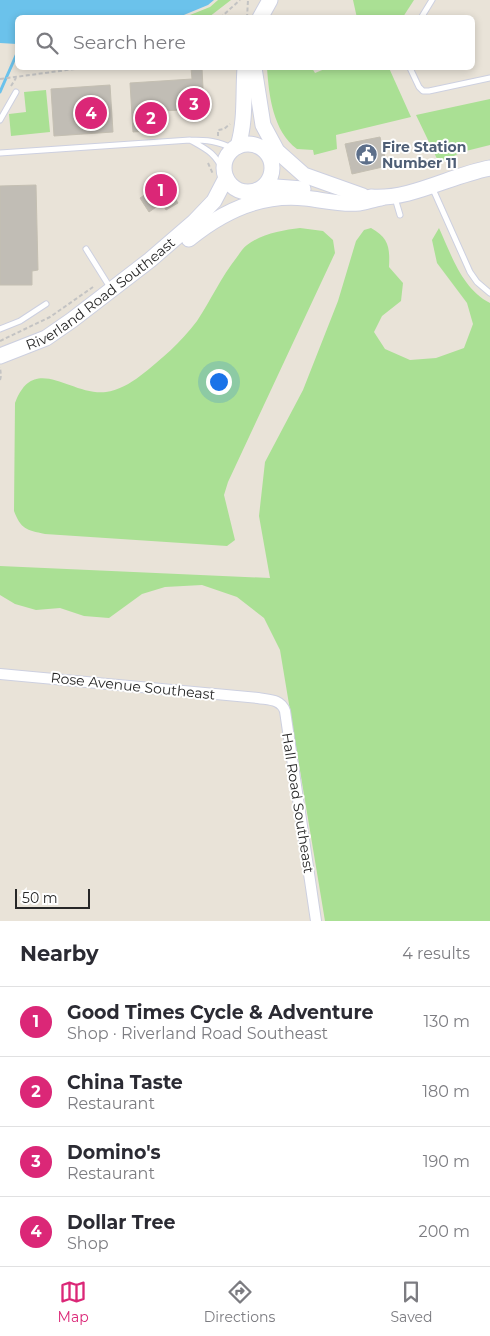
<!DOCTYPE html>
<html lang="en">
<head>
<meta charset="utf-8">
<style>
  :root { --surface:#fff; --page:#f7f7f7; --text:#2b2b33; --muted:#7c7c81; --line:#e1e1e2; --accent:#db2777 }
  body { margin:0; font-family:Montserrat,sans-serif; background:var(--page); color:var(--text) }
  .scale { position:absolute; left:15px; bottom:12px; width:75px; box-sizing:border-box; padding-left:5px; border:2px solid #272727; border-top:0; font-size:14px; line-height:18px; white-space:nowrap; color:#272727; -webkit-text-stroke:4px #fff; paint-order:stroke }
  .you { position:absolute; left:218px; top:381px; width:18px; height:18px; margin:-12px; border:4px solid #fff; border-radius:50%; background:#1a73e8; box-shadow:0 0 0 8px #1a73e833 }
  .badge { display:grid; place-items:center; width:32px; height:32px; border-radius:50%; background:var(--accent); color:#fff; font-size:16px; font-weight:700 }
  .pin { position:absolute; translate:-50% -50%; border:2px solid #fff; box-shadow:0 1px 5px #0006 }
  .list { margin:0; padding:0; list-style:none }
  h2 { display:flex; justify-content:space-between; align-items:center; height:65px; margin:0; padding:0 20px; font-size:21px }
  h2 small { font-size:16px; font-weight:400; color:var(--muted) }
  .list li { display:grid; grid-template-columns:32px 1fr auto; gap:15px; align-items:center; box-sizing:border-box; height:70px; padding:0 20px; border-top:1px solid var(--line) }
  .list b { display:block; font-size:19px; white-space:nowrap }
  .list p { margin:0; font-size:16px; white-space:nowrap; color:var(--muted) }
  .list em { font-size:16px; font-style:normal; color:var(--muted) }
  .icon { flex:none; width:28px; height:28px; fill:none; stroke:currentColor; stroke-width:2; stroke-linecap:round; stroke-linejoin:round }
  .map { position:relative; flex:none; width:490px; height:921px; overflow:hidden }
  .search { position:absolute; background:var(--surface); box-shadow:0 2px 8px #0003; left:15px; right:15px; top:15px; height:55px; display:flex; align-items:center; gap:12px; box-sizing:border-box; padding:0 18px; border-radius:8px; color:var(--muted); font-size:19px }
  .sheet { height:345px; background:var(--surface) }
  nav { display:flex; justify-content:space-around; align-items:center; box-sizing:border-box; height:70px; border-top:1px solid var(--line); background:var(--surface); font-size:14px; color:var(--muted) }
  nav a { display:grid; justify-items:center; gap:2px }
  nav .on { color:var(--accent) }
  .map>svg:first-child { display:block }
  .green { fill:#aae094 }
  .water { fill:#6bc2eb }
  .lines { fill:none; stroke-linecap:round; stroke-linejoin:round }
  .stream { stroke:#6bc2eb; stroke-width:3 }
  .building { fill:#c1bdb5; stroke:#c4bfb2 }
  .lane-casing { stroke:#cdd0e0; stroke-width:7 }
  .street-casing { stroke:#cdd0e0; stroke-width:12 }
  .secondary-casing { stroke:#cdd0e0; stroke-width:17 }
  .path { stroke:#c3c3c3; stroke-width:2; stroke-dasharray:4 2.5; stroke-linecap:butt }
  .lane { stroke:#fff; stroke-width:5 }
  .street { stroke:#fff; stroke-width:10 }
  .secondary { stroke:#fff; stroke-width:15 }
  .labels { text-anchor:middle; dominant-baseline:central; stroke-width:4; stroke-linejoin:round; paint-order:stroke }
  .service-label { font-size:14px; font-weight:bold; fill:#4e5e75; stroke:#fff; text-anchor:start }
  .street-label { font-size:14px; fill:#272727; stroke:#fff }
</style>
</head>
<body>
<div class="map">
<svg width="490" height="921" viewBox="0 0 490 921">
  <rect width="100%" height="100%" fill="#e9e3d8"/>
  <path class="green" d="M218,0H231L209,17H185L210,7Z
    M353,0H414L403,17L357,18Z
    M267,68H312L315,73L327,68H389L411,117L336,135L337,149L314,155L313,150L297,149C273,131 269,96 267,68Z
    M46,90L50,132L11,136L9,114L26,112L24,92Z
    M490,99V145L462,152L439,163L416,115Z
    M300,228L323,231L333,240L335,253L228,482L224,495L235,540L227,546L45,534C26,530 21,529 14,511L15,403C34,352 70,396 106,392C117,391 131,383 140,376C161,360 181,342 197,321C211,300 221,277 237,257C240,253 243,248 247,245C261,234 283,230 300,228Z
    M371,228C389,238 390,248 389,267L403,283L401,301L382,316L374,332L385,349L410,360L436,358L464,348L473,324L467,303L437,263L432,240L439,228C451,254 462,289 490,303V921H325L280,650L264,618L237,597L202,585L165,587L142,594L109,618L84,616L60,608L36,610L15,604L0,595V566L270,578L259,516L265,462L303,390L338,301L356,241L364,230Z"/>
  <path class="water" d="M0,0H214L208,5L179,17L18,18L17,44L0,43Z"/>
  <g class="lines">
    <path class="stream" d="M0,92L18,51"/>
  </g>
  <path class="building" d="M191,68H202L204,109L161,111L162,130L133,132L130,83L192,79Z
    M110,85L113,132L54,136L51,89Z
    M380,137L387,166L352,174L345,144Z
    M165,182L178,203L166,210L162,203L149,212L140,198Z
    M36,185L38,270L32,271V285H0V186Z"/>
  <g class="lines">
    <defs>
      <path id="lane" d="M421,18L432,0
        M410,68L419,87L423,91H429L490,78
        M0,120L16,92
        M0,153L190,140
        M224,172C215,153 208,150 190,140C206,140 219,141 233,149
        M432,187L470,272L477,282L490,293
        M395,198L400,215
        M86,249L111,289
        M0,329L20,321L46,304"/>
      <path id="street" d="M0,674L258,698C269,700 281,699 285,711L316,921"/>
      <g id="secondary">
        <path d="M260,18L270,0"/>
        <path d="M254,68L263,125L277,151L304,175L363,196"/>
        <circle cx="248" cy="168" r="24"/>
        <path d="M238,146C246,120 243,94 245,68"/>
        <path d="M256,191L276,187L303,189"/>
        <path d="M371,197C411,200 451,175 490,168"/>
        <path d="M189,239C222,212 261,193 305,198C323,200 341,205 359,203C366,202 374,199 381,198"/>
        <path id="s1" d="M0,356L46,338L72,320L150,260L194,222L214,201L226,178"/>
      </g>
    </defs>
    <use href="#lane" class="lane-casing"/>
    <use href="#street" class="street-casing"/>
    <use href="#secondary" class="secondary-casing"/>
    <path class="path" d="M220,18L240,0
      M247,18L248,0
      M0,79L82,68
      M11,86L16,78
      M218,136V130L224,129L230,124
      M208,163L213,174
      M0,341L50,317L93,287
      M0,380L1,376L0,367"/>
    <use href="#lane" class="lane"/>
    <use href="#street" class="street"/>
    <use href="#secondary" class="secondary"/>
  </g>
  <defs>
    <symbol id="civic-disc" viewBox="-11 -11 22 22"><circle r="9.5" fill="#5c6f8a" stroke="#fff"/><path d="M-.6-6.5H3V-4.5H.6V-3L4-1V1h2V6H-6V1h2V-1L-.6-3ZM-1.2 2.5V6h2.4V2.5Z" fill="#fff"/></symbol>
  </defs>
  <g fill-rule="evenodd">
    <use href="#civic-disc" x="354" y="142" width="25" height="25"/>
  </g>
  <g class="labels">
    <g class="service-label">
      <text x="382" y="147">Fire Station<tspan x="382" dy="16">Number 11</tspan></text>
    </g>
    <g class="street-label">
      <text stroke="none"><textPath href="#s1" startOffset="119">Riverland Road Southeast</textPath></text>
      <text transform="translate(133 686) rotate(6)">Rose Avenue Southeast</text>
      <text transform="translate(298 803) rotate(81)">Hall Road Southeast</text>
    </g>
  </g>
</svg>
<div class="scale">50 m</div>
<div class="you"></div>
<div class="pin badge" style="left:161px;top:190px">1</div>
<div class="pin badge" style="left:151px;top:118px">2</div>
<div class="pin badge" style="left:194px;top:104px">3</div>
<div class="pin badge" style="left:91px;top:113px">4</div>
<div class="search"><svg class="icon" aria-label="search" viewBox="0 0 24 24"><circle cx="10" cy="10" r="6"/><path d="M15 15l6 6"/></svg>Search here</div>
</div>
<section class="sheet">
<h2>Nearby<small>4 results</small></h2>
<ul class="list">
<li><span class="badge">1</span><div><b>Good Times Cycle &amp; Adventure</b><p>Shop · Riverland Road Southeast</p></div><em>130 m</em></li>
<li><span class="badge">2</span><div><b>China Taste</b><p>Restaurant</p></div><em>180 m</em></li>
<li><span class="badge">3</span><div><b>Domino's</b><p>Restaurant</p></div><em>190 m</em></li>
<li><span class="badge">4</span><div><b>Dollar Tree</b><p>Shop</p></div><em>200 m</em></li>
</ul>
</section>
<nav>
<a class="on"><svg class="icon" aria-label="map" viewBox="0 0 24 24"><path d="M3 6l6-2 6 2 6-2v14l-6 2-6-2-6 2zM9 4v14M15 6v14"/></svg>Map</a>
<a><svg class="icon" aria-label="directions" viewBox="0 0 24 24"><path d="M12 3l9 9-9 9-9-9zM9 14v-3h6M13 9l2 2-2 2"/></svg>Directions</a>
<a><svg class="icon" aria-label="saved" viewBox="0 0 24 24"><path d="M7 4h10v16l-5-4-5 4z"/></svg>Saved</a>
</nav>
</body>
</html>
